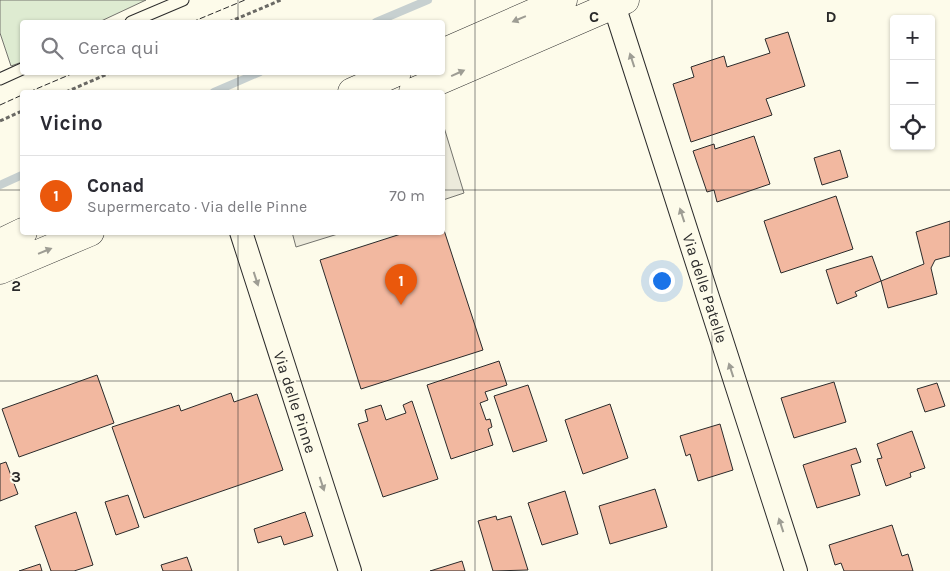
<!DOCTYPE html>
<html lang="it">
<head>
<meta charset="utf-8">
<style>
  :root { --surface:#fff; --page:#f2f2f3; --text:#2b2b33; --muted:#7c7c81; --line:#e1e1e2; --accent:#ea580c }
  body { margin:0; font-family:Karla,sans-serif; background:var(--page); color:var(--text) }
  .controls { position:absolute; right:15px; top:15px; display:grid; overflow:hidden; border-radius:5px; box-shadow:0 1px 4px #0004 }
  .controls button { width:45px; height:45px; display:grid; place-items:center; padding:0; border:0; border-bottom:1px solid var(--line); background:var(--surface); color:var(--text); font:25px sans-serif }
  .you { position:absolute; left:661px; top:280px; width:18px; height:18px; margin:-12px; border:4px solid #fff; border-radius:50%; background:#1a73e8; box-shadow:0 0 0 8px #1a73e833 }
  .badge { display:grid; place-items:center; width:32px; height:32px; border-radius:50%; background:var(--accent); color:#fff; font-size:16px; font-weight:700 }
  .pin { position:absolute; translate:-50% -41px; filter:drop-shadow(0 1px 2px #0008) }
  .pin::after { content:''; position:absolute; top:26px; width:18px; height:15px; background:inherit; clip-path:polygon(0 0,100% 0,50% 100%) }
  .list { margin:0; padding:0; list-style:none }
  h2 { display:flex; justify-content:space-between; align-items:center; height:65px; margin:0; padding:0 20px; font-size:21px }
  h2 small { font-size:16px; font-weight:400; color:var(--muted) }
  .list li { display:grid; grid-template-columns:32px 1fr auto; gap:15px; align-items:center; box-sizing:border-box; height:80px; padding:0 20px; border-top:1px solid var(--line) }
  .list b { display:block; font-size:19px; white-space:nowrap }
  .list p { margin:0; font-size:16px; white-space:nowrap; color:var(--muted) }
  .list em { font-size:16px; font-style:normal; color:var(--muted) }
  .icon { flex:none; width:28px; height:28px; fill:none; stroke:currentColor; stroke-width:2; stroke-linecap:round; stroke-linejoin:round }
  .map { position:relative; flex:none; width:950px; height:571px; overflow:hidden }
  .search { position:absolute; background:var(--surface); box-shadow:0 1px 4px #0004; left:20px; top:20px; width:425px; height:55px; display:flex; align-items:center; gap:12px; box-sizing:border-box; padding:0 18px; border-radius:5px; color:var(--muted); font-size:19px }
  .panel { position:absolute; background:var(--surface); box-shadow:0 1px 4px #0004; left:20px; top:90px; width:425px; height:145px; border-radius:5px }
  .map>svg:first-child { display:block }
  .green { fill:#deebd1; stroke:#74746e }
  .parking { fill:#eceadb; stroke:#74746e }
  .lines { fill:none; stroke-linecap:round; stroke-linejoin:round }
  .stream { stroke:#c7d0d0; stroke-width:8 }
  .building { fill:#f2b8a0; stroke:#2b2b2b }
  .lane-casing { stroke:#2b2b2b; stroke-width:13 }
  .street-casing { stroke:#2b2b2b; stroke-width:24 }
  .secondary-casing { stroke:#2b2b2b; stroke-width:29 }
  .path { stroke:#6a6964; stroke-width:3; stroke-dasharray:4 2.5; stroke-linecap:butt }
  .lane { stroke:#fdfbea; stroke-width:11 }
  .street { stroke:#fdfbea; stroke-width:22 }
  .secondary { stroke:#fdfbea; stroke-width:28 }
  .fence { stroke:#2b2b2b; stroke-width:1; stroke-dasharray:6 2.5; stroke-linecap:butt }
  .oneway { fill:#9e9d94 }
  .grid { fill:none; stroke:#2b2b2b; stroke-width:1; stroke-opacity:0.55 }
  .labels { text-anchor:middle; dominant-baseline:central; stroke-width:4; stroke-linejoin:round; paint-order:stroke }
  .street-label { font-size:16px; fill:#2b2b2b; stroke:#fdfbea }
  .grid-label { font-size:16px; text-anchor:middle; font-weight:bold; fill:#2b2b2b; stroke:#fdfbea; stroke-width:4; stroke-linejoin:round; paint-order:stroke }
</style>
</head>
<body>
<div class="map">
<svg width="950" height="571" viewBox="0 0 950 571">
  <rect width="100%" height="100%" fill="#fdfbea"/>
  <path class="green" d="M0,0H146L99,22H22V62L11,66L0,33Z"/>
  <path class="parking" d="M443,124L464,193L443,200H442Z
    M292,232H341V233L296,247Z"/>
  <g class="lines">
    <path class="stream" d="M376,22L428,0
      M214,92L260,72
      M0,185L22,175"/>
  </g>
  <path class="building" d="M788,32L805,86L766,99L772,115L691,142L673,84L694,77L691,67L724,56L727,67L770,53L765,39Z
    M754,136L770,184L717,202L714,190L707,192L693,151L714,144L715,149Z
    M840,150L848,177L822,185L814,158Z
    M836,196L853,249L781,273L764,221Z
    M950,221V256L935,260L931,268L937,294L888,308L881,281L924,264L916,232Z
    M442,224L483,350L361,389L320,260L407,232H442Z
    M872,256L881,281L855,292L857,296L837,304L826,270Z
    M499,361L507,385L485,392L488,400L480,403L486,420L490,419L492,427L488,429L493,445L451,459L427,385Z
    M97,375L114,423L19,457L2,409Z
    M834,382L846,422L794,438L781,398Z
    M937,383L945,406L925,412L917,389Z
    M528,385L547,441L513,452L494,396Z
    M231,393L234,402L257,394L283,470L144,518L112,427L179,405L181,411Z
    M412,401L438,479L383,497L358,424L368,421L365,410L381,405L386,420L406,413L403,405Z
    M610,404L628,458L583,474L565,420Z
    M720,424L733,470L698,481L690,454L686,456L680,436Z
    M912,431L925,468L910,473L911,477L886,486L877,459L882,458L877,444Z
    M856,448L861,462L851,465L860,495L817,508L803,465Z
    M6,462L18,494L0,501V464Z
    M655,489L667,527L610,544L599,506Z
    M565,491L578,534L542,545L528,503Z
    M128,495L139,527L116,535L105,502Z
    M76,512L93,565L74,571H51L35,526Z
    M305,512L313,536L284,545L281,536L258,543L254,529Z
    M496,516L497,520L511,516L528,570L493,571L478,521Z
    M892,525L902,556L908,554L913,571H844L841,563L835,565L829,545Z
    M187,557L192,571H163L161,565Z
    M462,561L465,571H430Z
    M40,564L42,571H19Z"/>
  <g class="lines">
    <defs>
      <path id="lane" d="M131,22L183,0
        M0,79L22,69"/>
      <path id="street" d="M614,5L796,571
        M241,232L350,571"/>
      <path id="secondary" d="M442,53L563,0
        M352,92L397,72
        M413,92L625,0
        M0,243L23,232
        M0,270L90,232"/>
    </defs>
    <use href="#lane" class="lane-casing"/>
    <use href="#street" class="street-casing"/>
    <use href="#secondary" class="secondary-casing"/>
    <path class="path" d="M229,22L281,0
      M66,92L112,72
      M0,121L22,111"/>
    <use href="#lane" class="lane"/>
    <use href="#street" class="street"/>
    <use href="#secondary" class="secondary"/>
    <path class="fence" d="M192,22L245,0
      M29,92L76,72
      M0,105L22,95"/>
  </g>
  <defs><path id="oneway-solid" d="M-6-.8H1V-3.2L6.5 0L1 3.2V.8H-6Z" transform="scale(1.25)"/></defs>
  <g class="oneway">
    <use href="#oneway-solid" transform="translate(519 19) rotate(157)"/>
    <use href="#oneway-solid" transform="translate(632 60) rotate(-108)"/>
    <use href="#oneway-solid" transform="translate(458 73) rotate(-24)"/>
    <use href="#oneway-solid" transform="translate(682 215) rotate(-108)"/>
    <use href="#oneway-solid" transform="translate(45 251) rotate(-22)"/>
    <use href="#oneway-solid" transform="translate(256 279) rotate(72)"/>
    <use href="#oneway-solid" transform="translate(731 370) rotate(-108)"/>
    <use href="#oneway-solid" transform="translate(322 484) rotate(72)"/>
    <use href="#oneway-solid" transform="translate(781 525) rotate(-108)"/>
  </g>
  <path class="grid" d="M238,0V22M475,0V571M712,0V571M238,72V92M0,190H22M442,190H950M238,232V571M0,381H950"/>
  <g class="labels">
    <g class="street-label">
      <text transform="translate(705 288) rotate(72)">Via delle Patelle</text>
      <text transform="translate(295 402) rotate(72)">Via delle Pinne</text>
    </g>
  </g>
  <g class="grid-label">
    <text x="594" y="22">C</text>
    <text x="831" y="22">D</text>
    <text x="16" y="291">2</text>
    <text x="16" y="482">3</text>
  </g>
</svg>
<div class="controls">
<button>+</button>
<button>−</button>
<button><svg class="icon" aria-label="locate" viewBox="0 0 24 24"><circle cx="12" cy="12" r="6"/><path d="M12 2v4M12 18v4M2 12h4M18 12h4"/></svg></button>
</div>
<div class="you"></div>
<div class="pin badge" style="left:401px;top:305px">1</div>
<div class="search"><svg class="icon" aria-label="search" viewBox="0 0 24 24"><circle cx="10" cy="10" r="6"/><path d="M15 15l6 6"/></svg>Cerca qui</div>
<section class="panel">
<h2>Vicino<small></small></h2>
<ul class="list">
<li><span class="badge">1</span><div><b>Conad</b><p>Supermercato · Via delle Pinne</p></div><em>70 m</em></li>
</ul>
</section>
</div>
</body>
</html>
